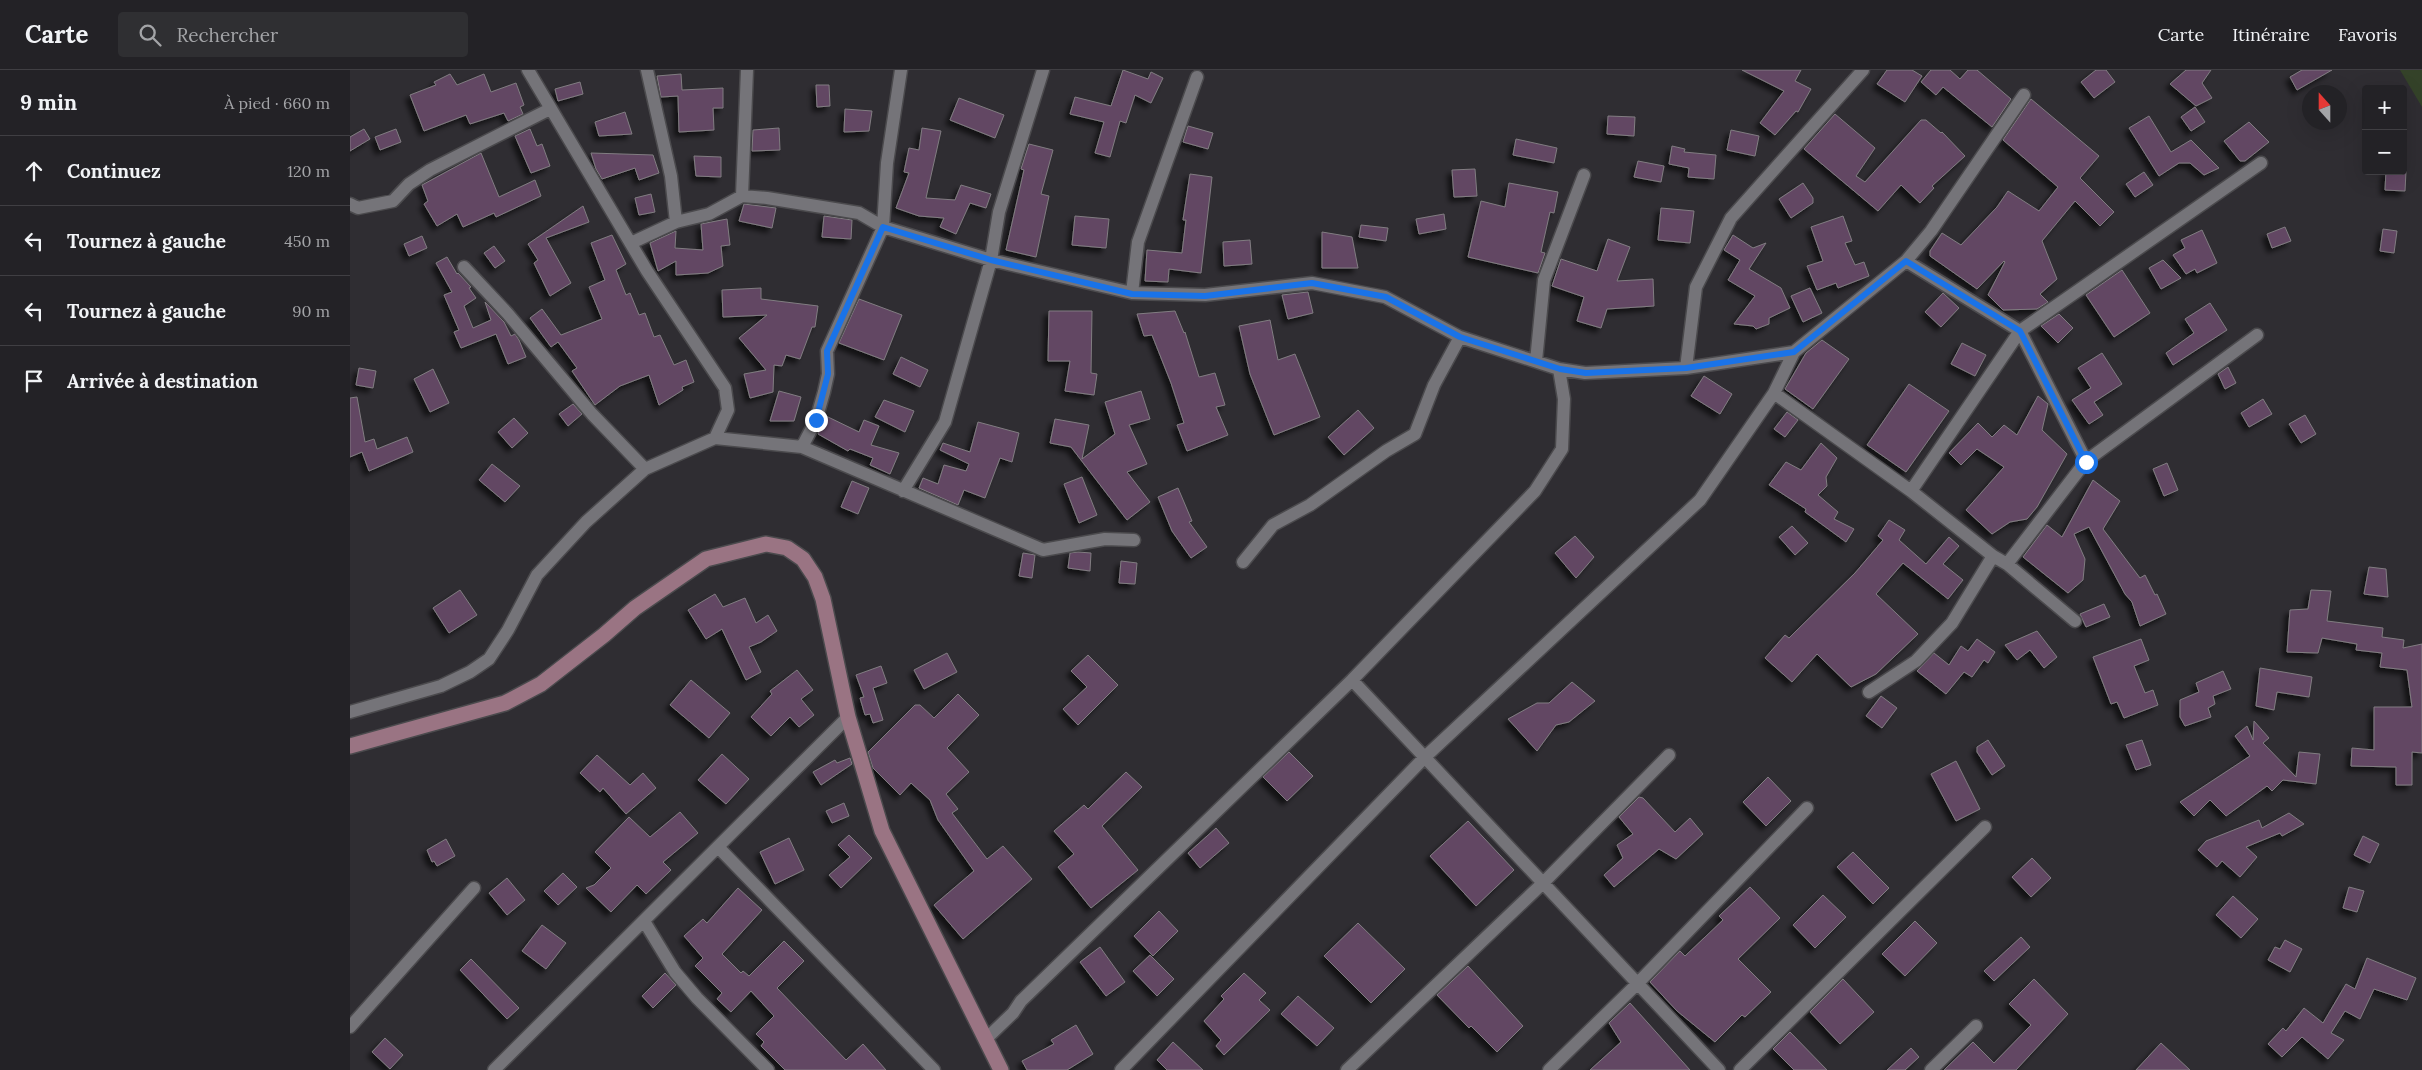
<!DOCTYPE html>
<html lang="fr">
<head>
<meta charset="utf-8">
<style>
  :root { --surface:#232226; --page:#2f2f32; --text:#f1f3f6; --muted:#a3a4a7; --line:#403f43 }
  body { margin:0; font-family:Lora,serif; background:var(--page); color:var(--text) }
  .controls { position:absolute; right:15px; top:15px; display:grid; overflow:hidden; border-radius:5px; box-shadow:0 5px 20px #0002 }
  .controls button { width:45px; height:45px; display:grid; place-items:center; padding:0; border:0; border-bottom:1px solid var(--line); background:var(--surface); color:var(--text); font:25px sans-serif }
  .compass { position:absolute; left:1952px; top:15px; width:45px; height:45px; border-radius:50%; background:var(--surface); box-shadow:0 5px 20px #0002; rotate:339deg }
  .stop { position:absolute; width:15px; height:15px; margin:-11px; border:4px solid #1a73e8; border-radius:50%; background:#fff }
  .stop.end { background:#1a73e8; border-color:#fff; box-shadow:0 1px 5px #0008 }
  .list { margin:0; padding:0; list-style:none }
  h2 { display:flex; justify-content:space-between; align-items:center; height:65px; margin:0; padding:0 20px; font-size:21px }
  h2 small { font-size:16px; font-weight:400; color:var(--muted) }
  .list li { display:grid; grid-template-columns:32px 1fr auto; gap:15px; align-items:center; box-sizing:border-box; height:70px; padding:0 20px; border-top:1px solid var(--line) }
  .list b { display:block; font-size:19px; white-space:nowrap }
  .list em { font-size:16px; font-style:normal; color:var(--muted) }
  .icon { flex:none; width:28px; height:28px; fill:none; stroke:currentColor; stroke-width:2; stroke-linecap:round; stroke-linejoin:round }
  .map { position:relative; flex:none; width:2072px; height:1000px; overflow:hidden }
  header { display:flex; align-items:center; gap:30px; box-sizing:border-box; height:70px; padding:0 25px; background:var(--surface); border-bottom:1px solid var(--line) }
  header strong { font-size:24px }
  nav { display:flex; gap:28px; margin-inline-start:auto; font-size:18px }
  .search { width:350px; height:45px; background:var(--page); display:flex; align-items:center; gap:12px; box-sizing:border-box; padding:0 18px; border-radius:5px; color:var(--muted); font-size:19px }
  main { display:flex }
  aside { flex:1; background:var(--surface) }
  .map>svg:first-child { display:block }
  .green { fill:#344229 }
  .building { fill:#624664; stroke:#817d81; filter:url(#shadow) }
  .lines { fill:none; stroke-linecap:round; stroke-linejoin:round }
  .street-casing { stroke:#4b4a4d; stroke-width:15 }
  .secondary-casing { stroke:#4b4a4d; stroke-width:18 }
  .street { stroke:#757479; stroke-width:12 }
  .secondary { stroke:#9a7483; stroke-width:15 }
  .route { stroke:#1a73e8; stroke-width:6 }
</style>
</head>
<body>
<header>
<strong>Carte</strong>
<div class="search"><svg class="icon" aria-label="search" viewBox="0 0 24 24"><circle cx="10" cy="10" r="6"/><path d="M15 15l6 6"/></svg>Rechercher</div>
<nav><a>Carte</a><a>Itinéraire</a><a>Favoris</a></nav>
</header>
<main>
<aside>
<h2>9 min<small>À pied · 660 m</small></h2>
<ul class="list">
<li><svg class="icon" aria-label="ahead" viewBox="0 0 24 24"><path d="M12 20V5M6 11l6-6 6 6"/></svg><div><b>Continuez</b></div><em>120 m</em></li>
<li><svg class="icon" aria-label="left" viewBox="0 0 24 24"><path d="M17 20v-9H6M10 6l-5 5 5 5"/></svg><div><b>Tournez à gauche</b></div><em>450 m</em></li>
<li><svg class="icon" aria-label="left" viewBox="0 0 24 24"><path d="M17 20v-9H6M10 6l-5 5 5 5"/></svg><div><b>Tournez à gauche</b></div><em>90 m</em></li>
<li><svg class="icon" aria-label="arrive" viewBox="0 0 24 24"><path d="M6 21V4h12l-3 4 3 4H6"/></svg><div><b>Arrivée à destination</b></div></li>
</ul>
</aside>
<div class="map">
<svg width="2072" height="1000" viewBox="0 0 2072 1000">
  <defs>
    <filter id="shadow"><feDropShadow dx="-4.5" dy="4.5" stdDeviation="2.5" flood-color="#0009"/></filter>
  </defs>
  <rect width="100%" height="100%" fill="#2f2d32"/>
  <path class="green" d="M2050,0H2072V37Z"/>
  <path class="building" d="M773,0L798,9L801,2L813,8L801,33L785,25L776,53L770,51L760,87L745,83L754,52L720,44L725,27L761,36Z
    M1392,0H1451L1445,11L1461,19L1448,42L1446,41L1425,65L1410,53L1434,21Z
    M1537,0H1562L1572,6L1555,32L1527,14Z
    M1581,0H1600L1610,9L1618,0H1627L1661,29L1642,57L1593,17L1586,25L1571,12Z
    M1746,0H1756L1765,12L1744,28L1731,12Z
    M1836,0H1861L1852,13L1862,28L1846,36L1820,14Z
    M1952,0H1982L1947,20L1940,7Z
    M100,4L107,15L134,4L141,22L166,13L174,35L170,37L173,44L158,51L154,43L120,54L116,45L74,61L60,25L86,15L84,12Z
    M331,4L332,20L373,18V38H363L364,60L329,62L328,26L311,27L307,6Z
    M230,12L233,24L208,31L205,19Z
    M466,15H479L480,36L467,37Z
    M609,28L654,45L645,68L600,50Z
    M1681,29L1749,86L1730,108L1764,142L1750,156L1725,131L1692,171L1707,209L1690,224L1698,232L1687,239L1653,240L1638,225L1655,192L1654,191L1627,219L1580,186V181L1592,163L1611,175L1647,137L1658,121L1689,141L1708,117L1653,70Z
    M1845,37L1855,52L1841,61L1831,47Z
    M495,39L522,41L519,61L494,62Z
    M275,42L282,64L249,66L245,52Z
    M1485,44L1525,78L1506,106L1515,112L1571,50H1576L1591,63L1592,62L1615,86L1582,116L1584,118L1570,133L1551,115L1528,141L1454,79Z
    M1258,46L1285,47L1284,66L1257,64Z
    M1799,46L1821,82L1841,70L1869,98L1854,105L1840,93H1829L1809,106L1779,58Z
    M1899,52L1919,72L1895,91H1890L1874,71Z
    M838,56L863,63L858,79L833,72Z
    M429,58L430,80L402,81L403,60Z
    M572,58L591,61L576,128L605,130L611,115L641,124L636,138L620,133L606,164L590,157L594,148L569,146L546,138L559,103L554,102L559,78L569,80Z
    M14,59L20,69L0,81V67Z
    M46,59L51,72L30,80L25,67Z
    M180,59L187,76L192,74L200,96L181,103L165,66Z
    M1381,60L1409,66L1405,86L1377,80Z
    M1166,69L1207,78L1204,93L1163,85Z
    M679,74L703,80L691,124L699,126L686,187L656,180L674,100L671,99Z
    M1322,76L1335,79L1334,82L1366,85L1364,109L1338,107L1339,98L1319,94Z
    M131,83L149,127L185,110L191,126L146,147L144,143L113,157L107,144L87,156L74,134L78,131L72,115Z
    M241,83L303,85L309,103L289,110L285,98L252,109L246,99Z
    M344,86L371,87V107L346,106Z
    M1288,91L1314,96L1311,112L1284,107Z
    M1125,99L1127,126L1104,127L1102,100Z
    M2036,101H2056L2055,121L2035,120Z
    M1794,102L1803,115L1785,127L1776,114Z
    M840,104L862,107L851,203L819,199L818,212L795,211L797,180L832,183L836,150H833Z
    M1159,113L1208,122L1204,143L1200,142L1191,182L1195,183L1188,203L1118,187L1131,131L1155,137Z
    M1453,113L1463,128V133L1441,148L1429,129Z
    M301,124L305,142L289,145L285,128Z
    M394,134L426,138L422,158L389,151Z
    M233,136L239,152L196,168L221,213L200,226L184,193L188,190L178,174Z
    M1311,138L1344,141L1340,173L1308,170Z
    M1094,144L1096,159L1069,164L1066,149Z
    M474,146L502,150L501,169L472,167Z
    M725,146L759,149L756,178L722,175Z
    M1493,146L1502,171L1495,173L1505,195L1514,192L1519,206L1488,218L1486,213L1467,220L1457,196L1473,191L1461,157Z
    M377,149L380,175L371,176L373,196L358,203L326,205V191L308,201L300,173L326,161L325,178L353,180L351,154Z
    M1011,155L1038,158L1036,171L1009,167Z
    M1935,157L1941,171L1922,178L1917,164Z
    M2033,159L2047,161L2044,183L2030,181Z
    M1852,160L1867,193L1847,203L1845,199L1836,204L1823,185L1835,178L1831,170Z
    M972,162L1002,167L1008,198H972Z
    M262,165L276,194L266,200L276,225L280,223L289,245L295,243L304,267L310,265L324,295L336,290L344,312L332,317L333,320L309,335L299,305L270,316L245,335L222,301L227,298L208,272L201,277L180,248L192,239L211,265L252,249L239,217L255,210L241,173Z
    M1383,165L1403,178L1416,173L1399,199L1431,218L1440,238L1419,248V254L1406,259L1403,256L1384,254L1405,226L1378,210L1390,190L1374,180Z
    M72,166L77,178L59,186L54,174Z
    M1258,169L1280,177L1267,211L1303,209L1304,236L1257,239L1251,258L1227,251L1234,227L1202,216L1211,189L1247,201Z
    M900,170L902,194L874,196L873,172Z
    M144,176L155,191L145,198L134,183Z
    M97,187L107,204L108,203L121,217L119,218L126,228L114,236L123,258L141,250L135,232L154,252L161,266L165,264L169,270L176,287L158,294L146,264L111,278L104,262L109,260L94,225L102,222L86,193Z
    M1813,190L1831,208L1811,219L1799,198Z
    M1772,200L1800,243L1764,267L1736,225Z
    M411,218V229L468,236L465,257H462L450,289L436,285L432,296L424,295L423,322L400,328L394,304L416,300L389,268L417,245L373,247L372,220Z
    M1460,218L1472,243L1453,252L1441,226Z
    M958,222L963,243L938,249L932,225Z
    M1593,223L1609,238L1591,257L1575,242Z
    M509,229L552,245L534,290L489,273Z
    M1860,233L1877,260L1823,295L1816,283L1844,263L1835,249Z
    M699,241H742L741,303L747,304L744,325L715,321L720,291H698Z
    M825,241L834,263L835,262L849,307L865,303L875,335L866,337L878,365L837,381L827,355L834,353L821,313L802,265L794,266L787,244Z
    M1709,244L1723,258L1708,273L1691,256Z
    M920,250L928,290L945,284L970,347L924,365L900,304L889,256Z
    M1472,270L1499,289L1463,339L1435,319L1456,283Z
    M1612,273L1636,285L1625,306L1601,294Z
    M1752,283L1772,314L1744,332L1753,345L1739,354L1722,330L1741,318L1728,298Z
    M551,287L578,300L570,317L543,304Z
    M1878,297L1886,313L1875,319L1868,304Z
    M9,298L26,301L23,318L6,315Z
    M83,299L99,333L80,342L64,309Z
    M1354,306L1382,324L1370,344L1341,326Z
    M1559,314L1599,341L1556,402L1517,375Z
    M429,321L451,327L444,351H420Z
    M791,321L800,349L779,355L797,394L777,402L800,432L777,450L721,377L700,373L705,349L739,355L732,389L765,364L755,332Z
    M1688,326L1698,334L1692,360L1717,384L1687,437L1677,449L1660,452L1642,464L1616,440L1654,397L1627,379L1611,395L1599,383L1628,353L1642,367L1654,355L1667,365Z
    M7,327L15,372L24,369L27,379L57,367L63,382L19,401L12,382L0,387V328Z
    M1913,329L1922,344L1899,357L1891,343Z
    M534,330L564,341L555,362L525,347Z
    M223,334L232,344L218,356L209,344Z
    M1008,340L1024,358L994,385L978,367Z
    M1437,342L1448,350L1435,367L1424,359Z
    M1955,345L1966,364L1951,373L1939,354Z
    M476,346L509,362L514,350L529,356L521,375L549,383L540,404L520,395L523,388L500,379L498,381L468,364Z
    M164,348L178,363L162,378L148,362Z
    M628,352L669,363L662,392L650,388L635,428L614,420L608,435L569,418L573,408L588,414L594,395L616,401L619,394L590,380L593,373L620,382Z
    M1471,373L1487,388L1476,407L1477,416L1468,425L1488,442L1484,449L1504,459L1496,472L1455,442L1456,439L1419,415L1436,392L1451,400Z
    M1817,393L1828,420L1814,426L1803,399Z
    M142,394L170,416L155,432L129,410Z
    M732,407L747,445L729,453L714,414Z
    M1743,410L1770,431L1753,459L1790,508L1795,505L1805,525L1807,524L1816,544L1790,556L1782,532L1775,524L1739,457L1724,464L1735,489L1733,510L1718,523L1673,487L1697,455L1712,467Z
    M502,411L519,418L508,444L491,437Z
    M828,418L842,451L839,452L857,477L841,488L822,461L808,427Z
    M1539,450L1555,460L1549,470L1576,494L1599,467L1609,476L1593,494L1613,510L1598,529L1553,493L1526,524L1568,564L1526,604L1501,617L1467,584L1442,612L1415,588L1435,565L1439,568L1505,503L1533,470L1528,466Z
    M1442,456L1458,473L1445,485L1429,467Z
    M1225,466L1244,487L1226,508L1205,483Z
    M728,482L741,483L740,501L718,498L720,483Z
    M673,483L685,485L682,508L669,506Z
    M771,491L787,493L785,514L769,513Z
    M2019,497L2036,499L2038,527L2014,524Z
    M110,520L127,545L99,563L83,538Z
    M1961,520L1981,521L1977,551L2033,558L2032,567L2054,570L2053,578L2072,574V683L2062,682V715H2046V697L2001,696L2002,678L2024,680V637H2062L2057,600L2030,597L2032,583L2006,580L2007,574L1972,568L1968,583L1937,582L1940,540L1958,539Z
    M365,524L373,537L395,528L406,553L418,545L427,561L411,572L399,577L411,602L396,610L372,559L356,569L338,540Z
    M1754,534L1760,547L1736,557L1730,544Z
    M1687,561L1707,587L1694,598L1680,580L1667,590L1655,575Z
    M1627,569L1645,582L1638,593L1634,590L1622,607L1614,602L1596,624L1567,601L1584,583L1599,595L1611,576L1618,581Z
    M1791,569L1799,590L1784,596L1795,623L1803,620L1808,635L1774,648L1767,632L1761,634L1743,587Z
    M597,583L607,602L574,619L564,600Z
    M738,585L768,615L728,655L713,639L737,617L721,601Z
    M531,596L537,613L523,618L533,650L523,653L520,644L515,645L510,628L514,627L506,605Z
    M1910,598L1962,607L1959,627L1927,622L1924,640L1906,636Z
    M447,600L463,620L451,629L464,645L449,657L440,647L421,666L401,647L422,624L420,621Z
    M1873,601L1881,619L1863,626L1865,634L1858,638L1861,647L1835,656L1830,647V630L1849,622L1846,613Z
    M341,610L380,643L359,668L320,635Z
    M1222,612L1245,631L1219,652L1206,655L1187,681L1158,649L1187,633H1199Z
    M608,624L629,645L597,678L619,702L596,724L608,739L602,743L637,789L653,776L682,809L613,869L584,835L624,801L588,750L580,730L561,713L550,725L523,698L518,682L565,635H570L584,648Z
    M1531,626L1547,638L1532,658L1516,646Z
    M1904,651L1919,668L1913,673L1946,707L1949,682L1970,684L1966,714L1933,710L1922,721L1917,716L1876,746L1860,730L1844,746L1830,732L1900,686L1885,666L1897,656L1903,670Z
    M1638,670L1655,696L1642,705L1627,682V677Z
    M1792,670L1801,695L1786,700L1776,675Z
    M939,682L963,706L937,731L913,707Z
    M372,684L399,709L376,734L348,710Z
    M247,685L280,715L293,703L306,718L276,744L253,718L250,722L230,703Z
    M500,688L502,694L471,715L463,702L485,690L487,693Z
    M1606,691L1630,739L1606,751L1581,704Z
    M776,702L792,717L752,756L788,800L741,838L708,797L724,784L704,761L734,735L738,739Z
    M1418,707L1441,731L1416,756L1393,732Z
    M1289,727L1293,728L1325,762L1340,748L1353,764L1326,789L1309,779L1264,817L1254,805L1273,788L1267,775L1283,764L1269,747Z
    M494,733L499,746L482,753L476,741Z
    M330,742L348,763L313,792L321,800L296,824L287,815L261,842L236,818L244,815L261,798L245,782L279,747L300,767Z
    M1939,743L1954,754L1932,766L1930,763L1896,777L1907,787L1890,807L1872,791L1867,797L1848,780L1856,771L1909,750L1912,758Z
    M1118,751L1164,800L1126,836L1080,786Z
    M866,758L879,773L850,798L838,783Z
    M499,765L522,788L491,818L479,805L500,787L488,775Z
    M2013,766L2029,774L2020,793L2004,785Z
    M439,768L454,800L425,814L410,782Z
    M96,769L105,786L87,796L84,791L82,792L77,780Z
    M1503,782L1539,818L1523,834L1487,797Z
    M1682,788L1701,808L1681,827L1662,807Z
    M213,803L227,817L208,835L194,821Z
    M157,808L175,830L157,845L139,823Z
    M1400,817L1430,848L1388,889L1421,922L1395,947L1392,945L1365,972L1327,941L1300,912L1330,881L1335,886L1373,850L1369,846Z
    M1999,817L2014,821L2007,842L1993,838Z
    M388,818L412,840L372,884L391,903L393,901L399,906L434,871L454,891L427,918L496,990L513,974L536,1000H435L411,976L414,972L406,964L424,946L401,921L381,942L367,929L372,923L345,896L353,888L334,866L353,849L357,853Z
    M1473,825L1496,847L1465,878L1443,855Z
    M1883,826L1908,849L1891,868L1866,845Z
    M809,841L828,861L803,886L784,866Z
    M1565,851L1587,873L1555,906L1532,884Z
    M1008,853L1055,899L1021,933L974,886Z
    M192,855L216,873L196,899L172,881Z
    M1671,867L1680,877L1644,911L1634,901Z
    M1935,870L1952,879L1940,902L1918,890L1925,877L1930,879Z
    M750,877L775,912L756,926L730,892Z
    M800,885L824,909L807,926L783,901Z
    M2017,888L2066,908L2057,930L2024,919L2010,949L1995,941L1981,963L1994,970L1978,989L1952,967L1932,987L1918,974L1933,958L1936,961L1954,938L1973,953L1996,914L2005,919Z
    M121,889L169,938L157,949L110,900Z
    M1118,896L1173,956L1147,982L1121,956L1119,958L1087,925Z
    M315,903L326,915L303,938L292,926Z
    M894,903L916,923L909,930L920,940L874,985L866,976L871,970L854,951L874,929L871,926Z
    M1493,909L1524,942L1490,974L1460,942Z
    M1684,909L1718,944L1666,1000H1594L1623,972L1644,993L1681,955L1659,934Z
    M948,926L984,958L967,976L931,944Z
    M1280,933L1340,1000H1240L1271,972L1259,953Z
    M726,955L743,984L717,1000H677L672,991L704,974L701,970Z
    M1440,962L1477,1000H1444L1423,979Z
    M35,968L53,985L40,999L22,982Z
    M823,972L853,1000H817L807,990Z
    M1811,973L1840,1000H1786Z
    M1561,978L1569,987L1555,1000H1537Z"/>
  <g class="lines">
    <defs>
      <path id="street" d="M178,0L297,201L375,318L378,340L365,368
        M297,0L321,106L326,152
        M392,126L397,0
        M0,134L8,138L43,131L59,114L80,100L200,39
        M281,173L326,152L359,144L392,126L417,128L509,143L533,157L641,190L782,223L855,225L962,213L1035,227L1110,267L1209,299L1235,303L1336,298L1444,282
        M1556,191L1670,261L1736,391
        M114,197L158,244L242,344L295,399
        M782,223L788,172L847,7
        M1186,291L1194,210L1234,105
        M1336,298L1346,217L1381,148L1513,0
        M1424,323L1561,421L1643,486L1657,494L1725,551
        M452,377L466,350L474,322L478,304L477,281L533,157L537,93L551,0
        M553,421L595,352L641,190L649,142L693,0
        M1561,421L1670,261L1911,93
        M893,492L923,455L960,435L1036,381L1065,364L1084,315L1110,267
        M1657,494L1736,391L1907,265
        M1002,610L1369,1000
        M1519,622L1566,591L1602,553L1643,486
        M0,642L91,616L120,602L139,589L158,560L187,505L236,452L295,399L365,368L452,377L693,480L755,469L784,470
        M369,778L584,1000
        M294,851L325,902L347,928L418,1000
        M0,957L124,818
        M637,968L663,943L671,931L1002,610L1185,421L1212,379L1214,329L1209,299
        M144,1000L498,647
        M771,1000L1075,687L1350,430L1424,323L1444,282L1556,191L1581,161L1674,25
        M997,1000L1193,813L1319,685
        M1199,1000L1287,914L1457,738
        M1390,1000L1635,757
        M1581,1000L1626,956"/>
      <path id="secondary" d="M0,676L155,633L191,614L254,565L285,538L356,489L416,474L437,478L453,489L465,507L473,529L498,647L532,761L651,1000"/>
    </defs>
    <use href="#street" class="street-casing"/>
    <use href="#secondary" class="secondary-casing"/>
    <use href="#street" class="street"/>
    <use href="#secondary" class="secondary"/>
  </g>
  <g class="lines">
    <path class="route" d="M466,350L478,304L477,281L533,157L641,190L782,224L855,226L962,213L1036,227L1110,267L1210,299L1236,303L1336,298L1444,282L1556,191L1670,261L1736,392"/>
  </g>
</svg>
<div class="controls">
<button>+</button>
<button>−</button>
</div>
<svg class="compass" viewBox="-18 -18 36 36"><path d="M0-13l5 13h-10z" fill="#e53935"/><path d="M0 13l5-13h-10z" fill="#a3a4a7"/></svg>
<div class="stop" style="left:1736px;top:392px"></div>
<div class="stop end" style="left:466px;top:350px"></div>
</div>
</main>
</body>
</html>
